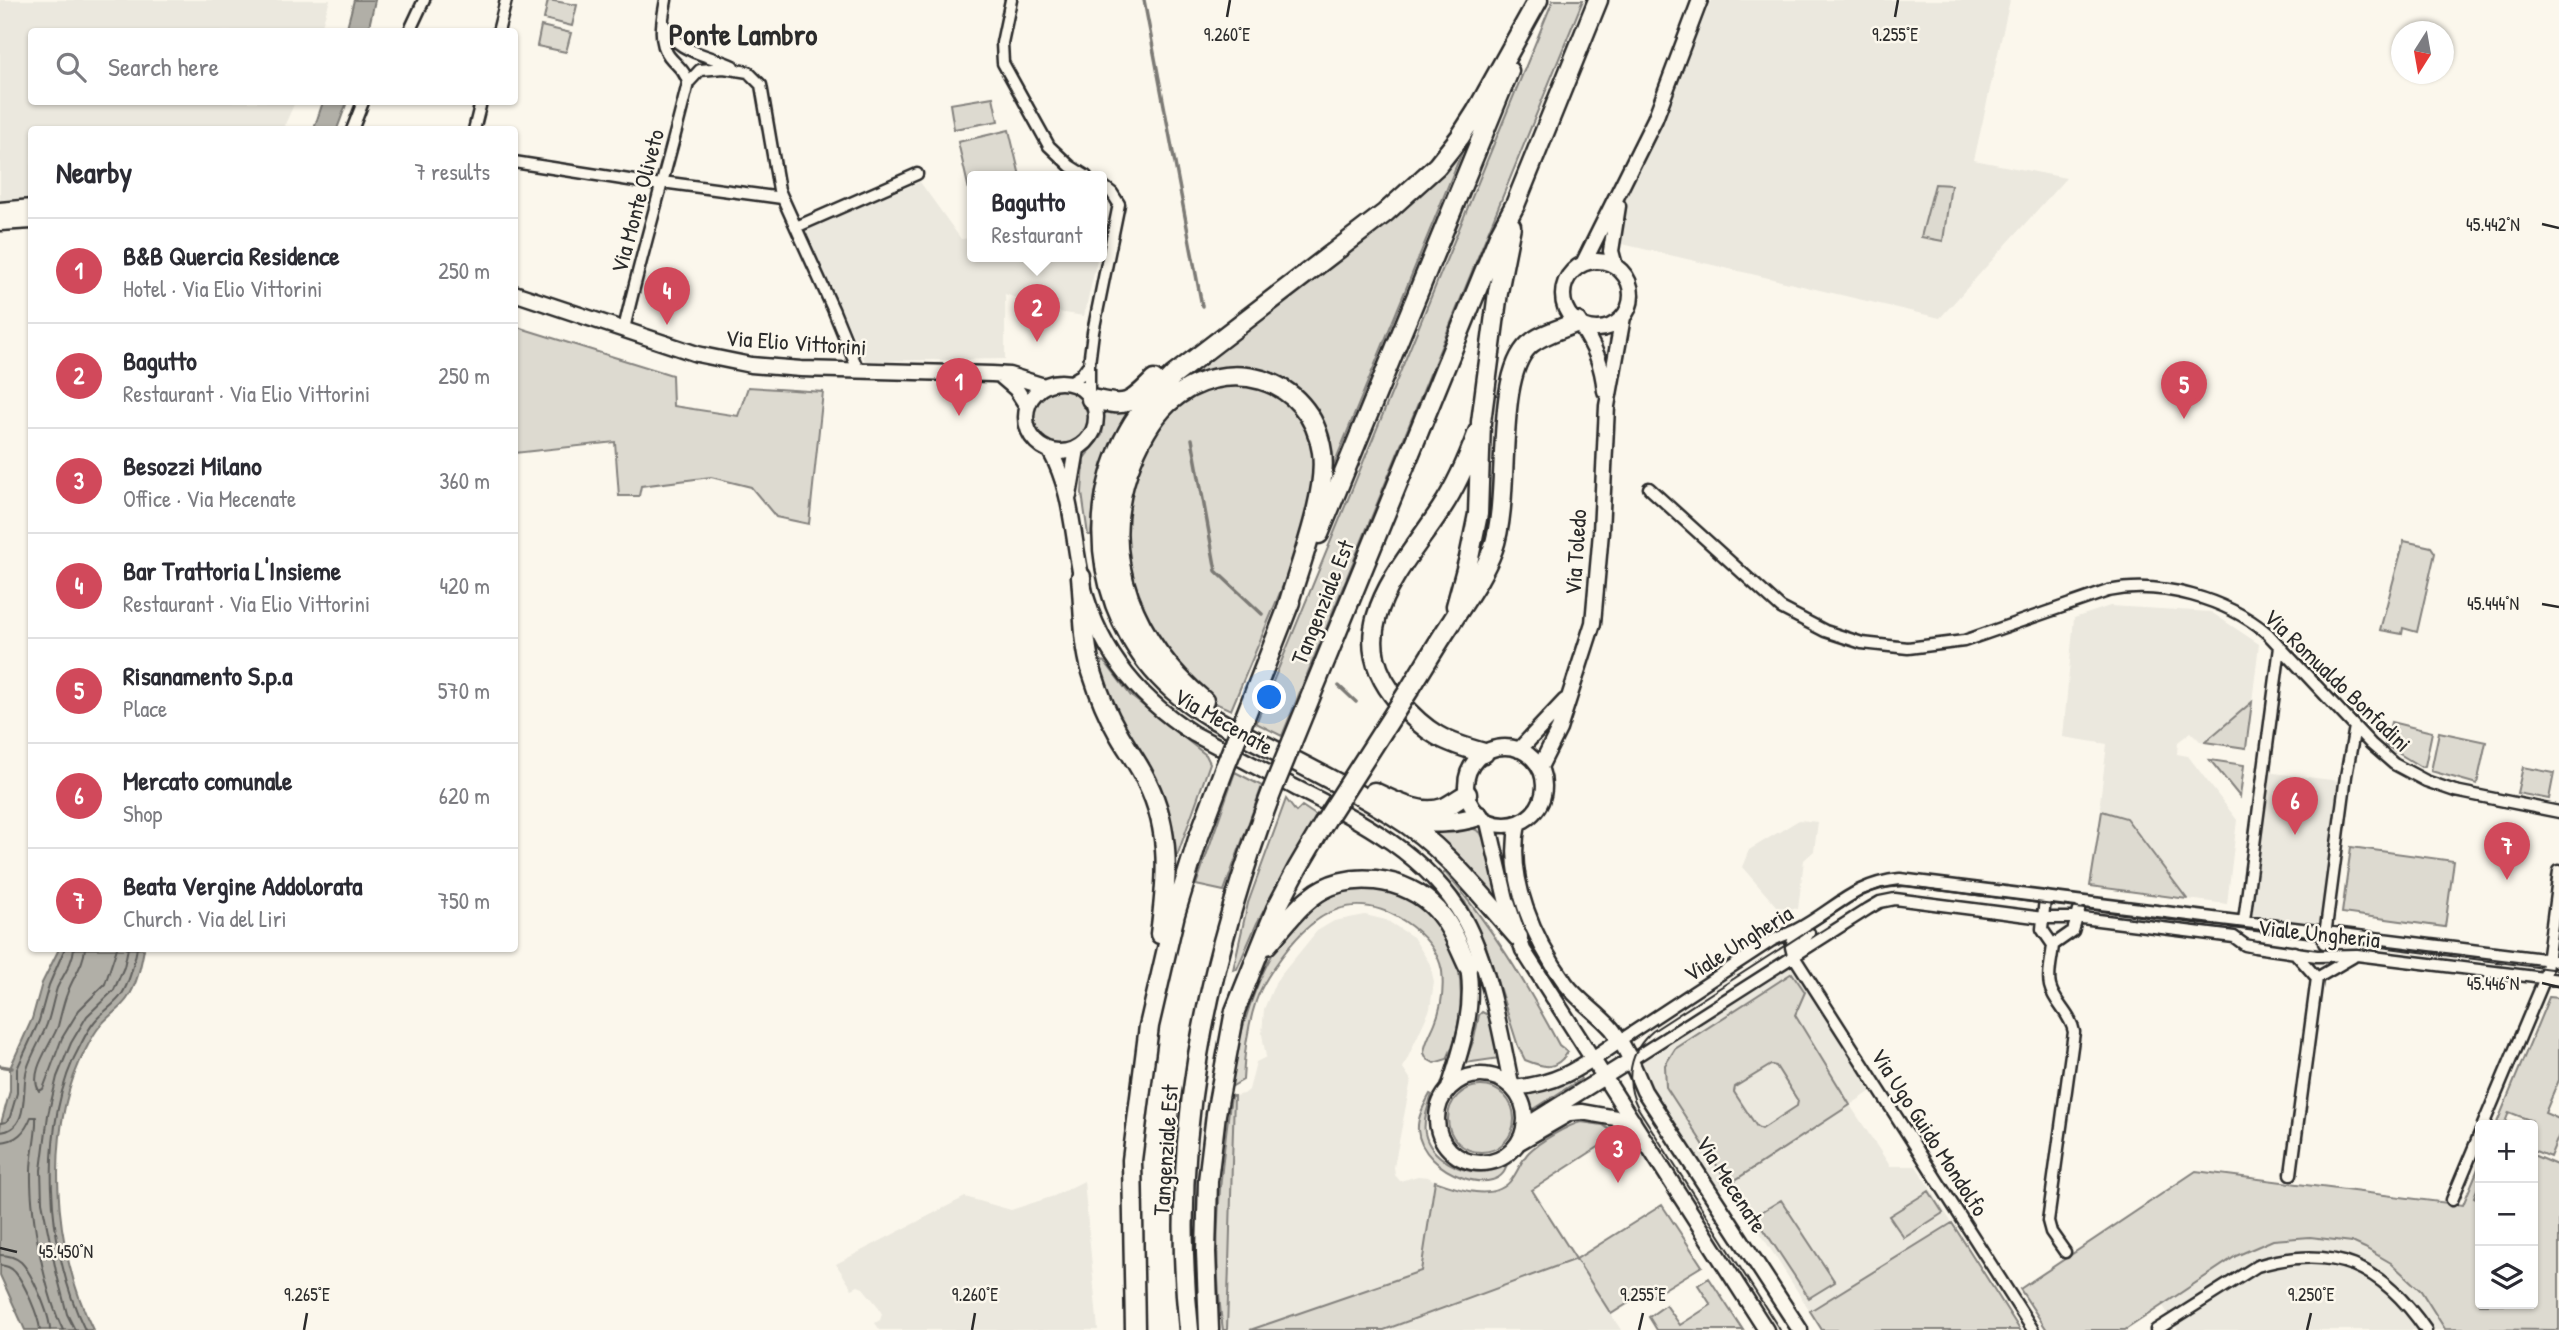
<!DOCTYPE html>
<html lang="en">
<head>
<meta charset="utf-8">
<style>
  :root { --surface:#fff; --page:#f7f7f7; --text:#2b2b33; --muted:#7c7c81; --line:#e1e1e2; --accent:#d1495b }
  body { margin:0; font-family:"Patrick Hand",sans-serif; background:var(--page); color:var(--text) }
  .controls { position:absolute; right:21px; bottom:21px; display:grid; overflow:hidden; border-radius:7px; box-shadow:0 2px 5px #0004 }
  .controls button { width:63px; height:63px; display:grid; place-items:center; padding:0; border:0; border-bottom:2px solid var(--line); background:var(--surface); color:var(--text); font:35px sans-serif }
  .compass { position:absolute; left:2391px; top:21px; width:63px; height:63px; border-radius:50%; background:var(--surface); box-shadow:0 2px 5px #0004; rotate:191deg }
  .you { position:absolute; left:1270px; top:698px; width:24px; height:24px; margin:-18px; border:5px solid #fff; border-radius:50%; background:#1a73e8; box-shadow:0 0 0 10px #1a73e833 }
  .badge { display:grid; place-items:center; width:46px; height:46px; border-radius:50%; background:var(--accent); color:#fff; font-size:23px; font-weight:700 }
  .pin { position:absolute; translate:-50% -58px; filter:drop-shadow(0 2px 4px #0008) }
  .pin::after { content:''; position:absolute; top:37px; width:24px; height:21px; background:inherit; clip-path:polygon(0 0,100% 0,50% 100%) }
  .popup { position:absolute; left:967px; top:171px; width:140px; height:91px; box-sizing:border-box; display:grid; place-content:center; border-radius:7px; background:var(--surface); filter:drop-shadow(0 2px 5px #0005); font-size:23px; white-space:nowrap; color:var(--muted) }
  .popup b { font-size:26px; color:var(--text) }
  .popup::after { content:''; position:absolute; left:50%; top:100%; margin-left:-14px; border:14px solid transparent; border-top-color:var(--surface) }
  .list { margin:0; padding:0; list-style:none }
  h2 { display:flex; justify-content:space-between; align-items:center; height:91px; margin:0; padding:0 28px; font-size:30px }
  h2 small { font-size:23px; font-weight:400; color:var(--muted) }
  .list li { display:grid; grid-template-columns:46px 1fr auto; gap:21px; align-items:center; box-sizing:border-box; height:105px; padding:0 28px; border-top:2px solid var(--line) }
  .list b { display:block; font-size:26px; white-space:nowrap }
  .list p { margin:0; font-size:23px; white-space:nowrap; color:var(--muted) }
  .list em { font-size:23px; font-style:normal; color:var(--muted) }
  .icon { flex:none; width:38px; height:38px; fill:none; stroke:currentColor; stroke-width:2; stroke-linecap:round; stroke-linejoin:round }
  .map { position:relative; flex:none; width:2559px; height:1330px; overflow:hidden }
  .search { position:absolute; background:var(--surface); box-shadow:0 2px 5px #0004; left:28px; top:28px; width:490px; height:77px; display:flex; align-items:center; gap:18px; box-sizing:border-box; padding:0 24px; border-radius:7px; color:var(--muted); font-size:26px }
  .panel { position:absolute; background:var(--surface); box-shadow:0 2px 5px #0004; left:28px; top:126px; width:490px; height:826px; border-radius:7px }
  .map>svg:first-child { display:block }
  .built { fill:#ebe8de }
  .green { fill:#dddad0; stroke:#84827e; stroke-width:2; fill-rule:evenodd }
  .water { fill:#b1afa7; stroke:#7b7a75; stroke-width:2 }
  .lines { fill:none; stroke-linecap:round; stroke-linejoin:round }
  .shore { stroke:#61605d; stroke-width:2 }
  .stream { stroke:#7b7a75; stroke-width:3.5 }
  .street-casing { stroke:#2b2b2b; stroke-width:15 }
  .secondary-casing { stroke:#2b2b2b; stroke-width:19 }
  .highway-casing { stroke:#2b2b2b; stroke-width:23 }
  .street { stroke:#fbf7ec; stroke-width:10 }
  .secondary { stroke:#fbf7ec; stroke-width:14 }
  .highway { stroke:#fbf7ec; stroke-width:18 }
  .tram { stroke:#2b2b2b; stroke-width:2 }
  .highway-bridge-casing { stroke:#2b2b2b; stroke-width:23; stroke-linecap:butt }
  .highway-bridge { stroke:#fbf7ec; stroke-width:18 }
  .ticks { fill:none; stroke:#2b2b2b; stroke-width:2.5 }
  .labels { text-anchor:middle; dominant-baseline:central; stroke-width:5; stroke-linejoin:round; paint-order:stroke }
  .street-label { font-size:23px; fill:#2b2b2b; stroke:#fbf7ec }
  .district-label { font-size:30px; font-weight:bold; fill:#2b2b2b; stroke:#fbf7ec }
  .ticks-label { font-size:18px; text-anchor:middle; fill:#2b2b2b; stroke:#fbf7ec; stroke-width:5; stroke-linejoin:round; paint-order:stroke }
</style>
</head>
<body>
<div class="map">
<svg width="2559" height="1330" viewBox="0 0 2559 1330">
  <rect width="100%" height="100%" fill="#fbf7ec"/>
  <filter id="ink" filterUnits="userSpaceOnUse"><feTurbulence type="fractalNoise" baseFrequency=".0143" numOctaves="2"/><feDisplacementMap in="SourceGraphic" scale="14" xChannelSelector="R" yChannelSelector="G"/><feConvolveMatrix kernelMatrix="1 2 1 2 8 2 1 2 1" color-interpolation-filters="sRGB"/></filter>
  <g filter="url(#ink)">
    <path class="built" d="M0,0H330L320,31L32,32V102H295L283,129L32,130L31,198L0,200Z
      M1711,0H2010L1974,160L2066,178L1940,318L1605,240L1660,126Z
      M920,182L961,239L972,238V256H1098L1084,316L1052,311L1005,294V359L865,361L803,229Z
      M2110,606L2211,612L2259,644L2252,702L2205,742L2200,741L2191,732L2178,742L2177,754L2188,756L2237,820L2227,904L2187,899L2127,819L2102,811L2100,802L2107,744L2063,737L2074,618Z
      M2266,772L2340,781L2338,812L2321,926L2248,917Z
      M1799,820L1818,822L1814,851L1804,860L1798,909L1777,907L1742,867L1749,850Z
      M1365,915L1386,920L1413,937L1430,964L1434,982L1430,1009L1403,1068L1411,1080L1394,1167L1395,1175L1400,1181L1418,1176L1428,1177L1435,1181L1421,1271L1250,1330H1227L1234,1096L1244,1094L1249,1090L1256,1062L1266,1057L1262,1034L1264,1009L1276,981L1317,931L1334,921Z
      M1793,957L1876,1088L1850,1105L1890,1166H1916L1952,1223L1810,1311L1729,1184L1713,1194L1632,1060Z
      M1084,1181L1098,1330H880L875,1323L880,1320L882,1314L877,1305L863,1288L858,1286L852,1289L836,1264L965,1197L1011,1210L1054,1196Z
      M2295,1237L2339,1240L2365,1248L2391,1263L2411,1280L2421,1291L2445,1329L2451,1330H2178L2163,1306L2236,1256L2273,1240Z
      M1576,1259L1621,1330H1384Z"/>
    <path class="green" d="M548,0L577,5L572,26L544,19Z
      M1553,0H1583L1282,736L1256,723Z
      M541,26L571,33L566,52L537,46Z
      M993,97L998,121L954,129L950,104Z
      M1009,130L1020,176H972V203L958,142Z
      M1458,150L1462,152L1328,479L1326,478C1326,463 1327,445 1322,430C1299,366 1216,353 1168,398C1121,442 1104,521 1118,582C1125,607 1138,633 1152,654C1165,673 1184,688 1201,703C1131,656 1092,574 1112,490C1122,447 1148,411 1177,380L1394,217L1420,194Z
      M1935,184L1951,185L1943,241L1921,237Z
      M514,326L672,375L673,406L738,416L748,387L823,392L809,524L776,517L751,487L711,477L641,486L639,496H619L615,442L515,453Z
      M1253,384L1287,398L1313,435L1316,476L1305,533L1231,710L1215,703L1184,677L1162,651L1133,595L1122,534L1138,460L1168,413L1190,393L1211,387Z
      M1033 417a28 28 0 1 1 56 0a28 28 0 1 1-56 0Z
      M1137,403L1113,437L1095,494L1091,535H1088L1082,493L1084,463L1081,462L1102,435L1105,408Z
      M2404,541L2431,547L2435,553L2417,632L2403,628L2402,634L2380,630Z
      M1096,660L1105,662L1131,696L1206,755L1210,763L1176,859L1166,816L1114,712Z
      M2252,702L2246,748L2205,742Z
      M2391,722L2432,732L2425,766L2421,767L2385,745Z
      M2439,732L2486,742L2477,784L2431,771Z
      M2210,760L2244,765L2240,797Z
      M2523,767L2554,773L2549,799L2517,793Z
      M1235,772L1262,786L1224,891L1196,885Z
      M1286,799L1296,812L1302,806L1317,816L1257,923L1237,969L1233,970L1248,903Z
      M2102,811L2126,818L2187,899L2090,886Z
      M1467,825L1480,832L1487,844L1507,916L1425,828Z
      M2351,847L2454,861L2445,927L2342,913Z
      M1445,872C1491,925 1526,983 1559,1045L1568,1052C1555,1071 1545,1068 1525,1060L1518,1046L1486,946L1465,902L1442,875Z
      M1361,887C1375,888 1391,889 1404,894C1466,917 1472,1008 1447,1059L1434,1063L1427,1059L1424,1053C1425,1042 1431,1033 1435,1023C1442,1006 1444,989 1442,971C1438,949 1422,933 1404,921C1354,889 1315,911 1283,955C1272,970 1262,984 1256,1001C1248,1025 1244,1054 1243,1080L1231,1087L1228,1086C1246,1010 1270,903 1361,887Z
      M1792,973L1805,992L1795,1015L1850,1105L1729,1184L1666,1087L1665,1065L1675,1049ZM1771,1065L1776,1066L1798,1101L1797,1106L1762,1129L1757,1127L1734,1092L1735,1087Z
      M2549,997L2559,998V1080L2545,1113L2559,1119V1135L2550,1157L2533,1150L2532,1121L2509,1112L2504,1125H2496Z
      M1482,1012L1488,1015L1500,1058L1465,1063L1474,1039L1479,1015Z
      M1579,1076L1581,1079L1534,1109L1529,1107L1525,1092L1555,1088Z
      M1448 1119a33 33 0 1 1 66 0a33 33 0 1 1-66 0Z
      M1430,1094L1432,1095C1428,1107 1423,1120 1425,1133C1430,1158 1463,1175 1486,1171C1494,1170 1500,1166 1507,1162C1504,1202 1421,1174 1418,1130C1417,1118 1424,1105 1430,1094Z
      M1231,1096H1234L1227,1330H1223C1211,1250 1220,1175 1231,1096Z
      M1581,1122L1603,1125L1617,1135L1532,1190L1576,1259L1662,1205L1702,1266L1653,1296L1649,1290L1611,1314L1576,1259L1384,1330H1250L1421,1271L1435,1181C1457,1189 1495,1203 1512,1179C1518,1171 1522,1159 1529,1152C1539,1142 1568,1125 1581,1122Z
      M2533,1155L2559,1166V1330L2445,1329L2421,1291L2391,1263L2365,1248L2352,1242L2310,1237L2273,1240L2236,1256L2125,1330H2047L2020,1289L2196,1171L2463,1205L2480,1164V1182L2474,1197L2480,1200V1304H2533Z
      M1929,1191L1943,1213L1904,1238L1889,1216Z
      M1781,1200L1835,1282L1809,1298L1755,1216Z
      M1952,1223L2020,1330H1822L1810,1311Z
      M1709,1278L1743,1330H1657L1649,1317L1666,1305L1680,1325L1711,1305L1698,1285Z"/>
    <path class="water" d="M354,0H375L368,31H346Z
      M323,102H347L337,129H314Z
      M59,949H144C141,965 137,985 127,999C120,1009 108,1016 100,1026C95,1032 90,1041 86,1049C43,1129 53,1250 93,1330H25L0,1275V1127L10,1091V1068L32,1019L42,983Z"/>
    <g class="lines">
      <path class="shore" d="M85,948C84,965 72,978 67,994C63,1004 61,1015 58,1026C51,1045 28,1072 39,1091L43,1089L62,1038L79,1010L105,984L117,948
        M0,1123L6,1122L10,1117L17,1093V1069L39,1021L49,985L65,948
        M0,1132C31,1130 21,1088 27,1069C32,1053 41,1040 47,1024C51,1013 53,1000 57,988C63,975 73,963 74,948
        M0,1142C17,1141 25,1132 31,1117H36C37,1135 31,1153 31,1171C30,1214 44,1291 63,1330
        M0,1255C8,1255 15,1257 21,1262C32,1273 50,1315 50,1330
        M0,1265C6,1266 11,1267 15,1272C24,1282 39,1317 40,1330
        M75,1330L67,1314L56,1271L42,1202L41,1170L48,1115L57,1077L71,1043L87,1016L114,990L124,967L128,948
        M85,1330C46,1251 37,1122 81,1044C85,1036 90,1027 95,1021C103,1011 115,1005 122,994C130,981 134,964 137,948"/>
      <path class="stream" d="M1144,0L1202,306
        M1192,439L1216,571L1262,614
        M1339,686L1356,702
        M0,1066L12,1068"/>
      <defs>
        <path id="street" d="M666,0C663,17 657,41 669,56C676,65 686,71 688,83
          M1011,0L1002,43L1003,63L1049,146L1070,166L1086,176
          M663,22C674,53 707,54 733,66
          M409,32L424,0
          M498,32L506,0
          M352,130L363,102
          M474,130L481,102
          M514,162L661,185
          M662,182L782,198
          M796,227L917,174
          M624,329C643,246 668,166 688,83L700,70L724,68L748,72L761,85L779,190L833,309L858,370
          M1068,383L1081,375L1089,364
          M1089,396V364L1093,332L1119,204L1112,193L1102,185
          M1649,488L1781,608L1825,631L1862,643L1908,648L1964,641L2108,591C2161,580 2226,599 2267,633L2371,744L2394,764L2426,781L2455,791L2559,812
          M2045,898L2042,929L2053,945C2052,958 2047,974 2050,986C2054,1003 2071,1014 2074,1032L2048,1221L2051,1232L2065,1252
          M2244,921L2280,647
          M1796,931L1791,947L1793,955L2033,1330
          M1796,931L1809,933L1798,949
          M2324,943L2346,776L2355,727
          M2053,945L2073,931L2079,911
          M2294,952L2317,978
          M2317,978L2353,957
          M1619,1041L1771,941C1779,937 1788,934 1796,930C1836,909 1852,884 1900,879L2559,961
          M1631,1060L1868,909L1880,902L1895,899L2043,918H2082L2234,937L2245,945L2255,947L2317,956L2357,955L2559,980
          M2483,1125L2545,978L2559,871
          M2291,1174L2317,978
          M2452,1200L2480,1133
          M2156,1330L2257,1266C2334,1243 2382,1266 2426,1330"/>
        <path id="secondary" d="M0,210L32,207
          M0,223L32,221
          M1563 295a34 34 0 1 1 68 0a34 34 0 1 1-68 0Z
          M1583,264L1655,119L1700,0
          M1615,266L1611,251L1618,206
          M514,293L697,354L751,365L801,369L992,374L1009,375L1044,386
          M1580,324C1595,348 1602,363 1605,391
          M1002,377L1016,389L1027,406
          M1026 417a35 35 0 1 1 70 0a35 35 0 1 1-70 0Z
          M1050,451C1072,491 1072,532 1081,576C1095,645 1136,697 1194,734C1229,752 1264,771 1298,789C1361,821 1428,855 1464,919C1490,966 1501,1036 1512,1088C1560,1084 1581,1067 1619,1041
          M1069,496L1077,449
          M1466 786a39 39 0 1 1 78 0a39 39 0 1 1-78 0Z
          M1519,750L1565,701
          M1540,767L1559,729L1593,623L1601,532L1607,406L1623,317
          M1488,822L1506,899L1523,950L1766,1330
          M1518,824C1506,878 1534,940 1566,984C1579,1001 1598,1013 1612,1029C1626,1047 1635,1070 1644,1091L1800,1330
          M1437 1119a44 44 0 1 1 88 0a44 44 0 1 1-88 0Z
          M1449,1088C1463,1046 1477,1001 1466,957
          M1524,1127L1631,1060
          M1518,1143L1570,1113L1582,1112L1633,1121"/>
        <path id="highway" d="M1091,399C1127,406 1127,407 1154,380
          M1478,432C1468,459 1457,485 1441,509C1403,568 1336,631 1399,702C1427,734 1444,742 1484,753
          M1319,534L1509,71
          M1081,577C1084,608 1083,642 1092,672C1098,691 1107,714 1117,731C1126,748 1139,764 1147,782C1172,832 1167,881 1160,934
          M1456,606L1469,558L1478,514L1481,422L1498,292L1511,226
          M1411,687C1424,666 1437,644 1451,623C1466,599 1483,576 1493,549C1512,497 1493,378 1529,345C1541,334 1562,329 1577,322
          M1204,701C1135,643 1098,559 1128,471C1137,446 1149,421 1168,403C1223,353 1311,375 1322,452C1328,495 1298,569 1286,612
          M1245,717L1290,602
          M1292,742L1500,233L1515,205L1598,0
          M1374,792C1393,801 1421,816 1443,808C1451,805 1459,798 1467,794
          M1409,819C1430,825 1458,823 1479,816
          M1518,937C1479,893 1444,846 1393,815C1350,788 1303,765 1258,742C1231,728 1203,715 1180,696C1099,630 1078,513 1133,423C1144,405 1159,390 1174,375L1385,213L1437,166L1460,137L1476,112L1538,0
          M1267,945C1281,930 1293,911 1310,898C1345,868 1407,876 1437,910C1451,925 1459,947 1468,966
          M1135,1330L1132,1160L1149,1026L1175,914L1198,839L1225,767
          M1189,1330C1169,1140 1205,968 1272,791
          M1209,1330L1206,1252L1208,1181L1216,1114L1235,1011L1276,909L1297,869L1324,823"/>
      </defs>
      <use href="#street" class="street-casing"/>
      <use href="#secondary" class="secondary-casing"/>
      <use href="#highway" class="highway-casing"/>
      <use href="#street" class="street"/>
      <use href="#secondary" class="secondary"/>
      <use href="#highway" class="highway"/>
      <path class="tram" d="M1780,1330L1638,1108C1624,1081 1629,1051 1653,1031L1863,895L1882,888L1906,886L2559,970"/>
      <defs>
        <path id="highway-bridge" d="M1225,767L1245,717
          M1272,791L1292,742
          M1324,823L1411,687"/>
      </defs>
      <use href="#highway-bridge" class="highway-bridge-casing"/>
      <use href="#highway-bridge" class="highway-bridge"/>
    </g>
  </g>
  <path class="ticks" d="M1227,17L1230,0M1895,17L1898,0M2542,224L2559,228M2542,604L2559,607M2542,983L2559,987M0,1248L17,1252M304,1330L307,1313M972,1330L975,1313M1639,1330L1643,1313M2307,1330L2311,1313"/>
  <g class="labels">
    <g class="street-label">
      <text transform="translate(637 201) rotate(-75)">Via Monte Oliveto</text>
      <text transform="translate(796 342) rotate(4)">Via Elio Vittorini</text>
      <text transform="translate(1575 552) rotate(-86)">Via Toledo</text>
      <text transform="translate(1322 602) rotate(-68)">Tangenziale Est</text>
      <text transform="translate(2338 680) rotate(44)">Via Romualdo Bonfadini</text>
      <text transform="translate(1224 721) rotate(30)">Via Mecenate</text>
      <text transform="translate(2319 933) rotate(6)">Viale Ungheria</text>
      <text transform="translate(1738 943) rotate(-32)">Viale Ungheria</text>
      <text transform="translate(1930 1132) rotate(57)">Via Ugo Guido Mondolfo</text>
      <text transform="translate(1165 1150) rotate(-86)">Tangenziale Est</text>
      <text transform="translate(1732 1184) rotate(57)">Via Mecenate</text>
    </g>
    <g class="district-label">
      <text x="743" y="34">Ponte Lambro</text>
    </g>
  </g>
  <g class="ticks-label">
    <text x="1227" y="41">9.260°E</text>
    <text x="1895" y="41">9.255°E</text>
    <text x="2493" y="231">45.442°N</text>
    <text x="2493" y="610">45.444°N</text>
    <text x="2493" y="990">45.446°N</text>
    <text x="66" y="1258">45.450°N</text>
    <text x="307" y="1301">9.265°E</text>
    <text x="975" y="1301">9.260°E</text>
    <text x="1643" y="1301">9.255°E</text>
    <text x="2311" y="1301">9.250°E</text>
  </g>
</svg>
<div class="controls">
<button>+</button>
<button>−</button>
<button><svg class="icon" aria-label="layers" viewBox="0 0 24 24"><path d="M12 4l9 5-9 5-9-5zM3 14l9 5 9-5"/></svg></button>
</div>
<svg class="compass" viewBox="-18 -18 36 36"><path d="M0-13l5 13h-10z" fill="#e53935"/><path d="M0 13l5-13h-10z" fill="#7c7c81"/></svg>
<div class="you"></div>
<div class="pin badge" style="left:959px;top:416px">1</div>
<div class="pin badge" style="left:1037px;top:342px">2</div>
<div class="popup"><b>Bagutto</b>Restaurant</div>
<div class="pin badge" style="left:1618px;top:1183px">3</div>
<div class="pin badge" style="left:667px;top:325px">4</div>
<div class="pin badge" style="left:2184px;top:419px">5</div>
<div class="pin badge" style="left:2295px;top:835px">6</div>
<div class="pin badge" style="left:2507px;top:880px">7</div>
<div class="search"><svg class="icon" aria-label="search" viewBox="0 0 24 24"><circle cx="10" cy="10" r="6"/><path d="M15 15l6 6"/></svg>Search here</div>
<section class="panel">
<h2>Nearby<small>7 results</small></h2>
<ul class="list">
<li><span class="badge">1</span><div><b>B&amp;B Quercia Residence</b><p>Hotel · Via Elio Vittorini</p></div><em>250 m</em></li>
<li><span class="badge">2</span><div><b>Bagutto</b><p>Restaurant · Via Elio Vittorini</p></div><em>250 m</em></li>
<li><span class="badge">3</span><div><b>Besozzi Milano</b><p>Office · Via Mecenate</p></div><em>360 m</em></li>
<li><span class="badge">4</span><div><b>Bar Trattoria L'Insieme</b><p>Restaurant · Via Elio Vittorini</p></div><em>420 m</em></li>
<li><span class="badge">5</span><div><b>Risanamento S.p.a</b><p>Place</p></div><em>570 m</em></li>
<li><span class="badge">6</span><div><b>Mercato comunale</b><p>Shop</p></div><em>620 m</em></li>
<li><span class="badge">7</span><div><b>Beata Vergine Addolorata</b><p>Church · Via del Liri</p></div><em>750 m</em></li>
</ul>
</section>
</div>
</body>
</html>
